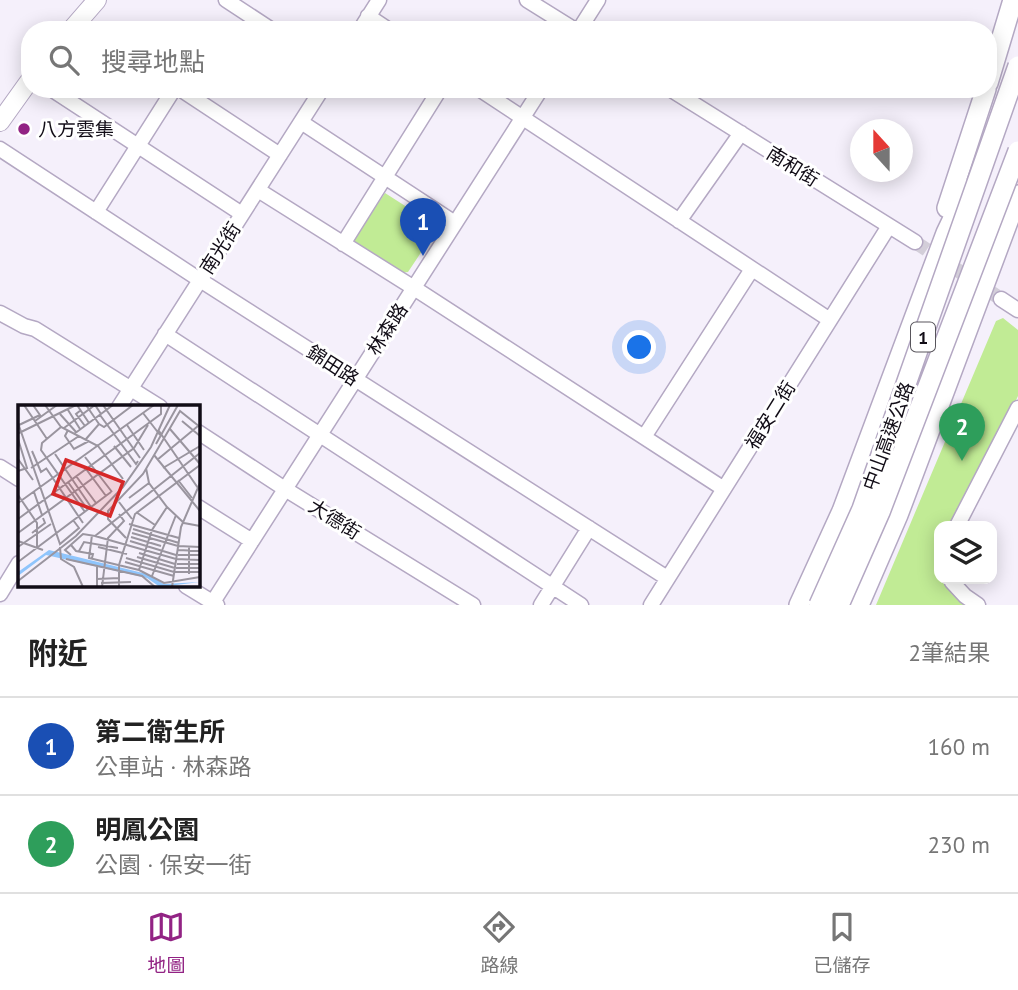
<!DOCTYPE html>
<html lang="zh-TW">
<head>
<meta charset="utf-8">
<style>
  :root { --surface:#fff; --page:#f6f6f6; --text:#222; --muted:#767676; --line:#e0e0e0; --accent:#922384 }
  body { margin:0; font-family:"PT Sans","Noto Sans TC",sans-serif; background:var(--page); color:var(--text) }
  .controls { position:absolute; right:21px; bottom:21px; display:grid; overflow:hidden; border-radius:14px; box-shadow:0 4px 18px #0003 }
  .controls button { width:63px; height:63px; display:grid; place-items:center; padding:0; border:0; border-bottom:2px solid var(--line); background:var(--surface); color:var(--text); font:35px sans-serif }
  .compass { position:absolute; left:850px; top:119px; width:63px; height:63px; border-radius:50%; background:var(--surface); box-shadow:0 4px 18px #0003; rotate:339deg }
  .you { position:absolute; left:640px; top:348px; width:24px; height:24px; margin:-18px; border:5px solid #fff; border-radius:50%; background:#1a73e8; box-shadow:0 0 0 10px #1a73e833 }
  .badge { display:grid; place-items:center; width:46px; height:46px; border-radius:50%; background:var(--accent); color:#fff; font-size:23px; font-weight:700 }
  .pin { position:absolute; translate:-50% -58px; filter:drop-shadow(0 2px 4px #0008) }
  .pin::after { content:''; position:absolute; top:37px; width:24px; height:21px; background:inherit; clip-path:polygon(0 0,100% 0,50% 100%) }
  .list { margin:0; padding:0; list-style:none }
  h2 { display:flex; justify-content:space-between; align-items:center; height:91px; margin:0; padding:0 28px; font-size:30px }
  h2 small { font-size:23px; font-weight:400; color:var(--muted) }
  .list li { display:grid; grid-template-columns:46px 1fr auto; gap:21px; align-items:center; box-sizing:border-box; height:98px; padding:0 28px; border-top:2px solid var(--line) }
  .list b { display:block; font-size:26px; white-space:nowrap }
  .list p { margin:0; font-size:23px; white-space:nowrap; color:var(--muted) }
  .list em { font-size:23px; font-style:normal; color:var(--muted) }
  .icon { flex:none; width:38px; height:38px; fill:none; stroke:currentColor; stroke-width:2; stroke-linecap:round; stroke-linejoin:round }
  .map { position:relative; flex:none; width:1018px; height:605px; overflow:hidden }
  .search { position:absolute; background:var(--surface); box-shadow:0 4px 18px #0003; left:21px; right:21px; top:21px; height:77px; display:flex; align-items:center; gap:18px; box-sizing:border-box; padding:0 24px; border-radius:28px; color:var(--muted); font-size:26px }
  .sheet { height:287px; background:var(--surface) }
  nav { display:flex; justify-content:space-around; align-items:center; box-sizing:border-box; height:98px; border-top:2px solid var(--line); background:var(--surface); font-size:19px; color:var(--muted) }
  nav a { display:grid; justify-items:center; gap:4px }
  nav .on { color:var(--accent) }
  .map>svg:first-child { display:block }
  .green { fill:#c1eb95 }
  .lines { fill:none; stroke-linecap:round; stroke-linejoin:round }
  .minor-tunnel { stroke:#d3ced9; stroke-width:14; stroke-dasharray:14 7; stroke-linecap:butt }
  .minor-casing { stroke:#b4a8c3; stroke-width:17 }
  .major-casing { stroke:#b4a8c3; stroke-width:20 }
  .highway-casing { stroke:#b4a8c3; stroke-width:22 }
  .minor { stroke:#fff; stroke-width:14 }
  .major { stroke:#fff; stroke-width:18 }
  .highway { stroke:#fff; stroke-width:19 }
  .highway-bridge-casing { stroke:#b4a8c3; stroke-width:22; stroke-linecap:butt }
  .highway-bridge { stroke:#fff; stroke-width:19 }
  .poi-dot { fill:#922384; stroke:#fff; stroke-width:2.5 }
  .labels { text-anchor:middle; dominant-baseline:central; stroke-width:6; stroke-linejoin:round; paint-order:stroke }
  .shield { fill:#fff; stroke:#58555c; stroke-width:2 }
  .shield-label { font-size:18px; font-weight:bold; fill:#110c16 }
  .poi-label { font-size:19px; fill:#110c16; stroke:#fff; text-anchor:start }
  .street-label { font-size:19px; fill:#110c16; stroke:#fff }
  .inset-road { fill:none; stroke:#9a959f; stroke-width:2 }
  .view { fill:#d62828; fill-opacity:0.15; stroke:#d62828; stroke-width:3.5 }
  .inset-edge { fill:none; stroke:#110c16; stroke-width:3.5 }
</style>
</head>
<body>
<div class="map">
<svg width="1018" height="605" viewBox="0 0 1018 605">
  <rect width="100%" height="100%" fill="#f5f0fb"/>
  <path class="green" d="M385,193L438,227L408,272L400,273L356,246L353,240Z
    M1003,318L1018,330V396L956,526H939V579H949L971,605H876L996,321Z"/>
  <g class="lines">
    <path class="minor-tunnel" d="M915,242L1001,299"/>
    <defs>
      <path id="minor" d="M226,0L272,30
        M527,0L575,30
        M368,16L389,30
        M360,30L379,0
        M579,30L598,0
        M51,89L242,214
        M180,89L280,155
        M479,89L830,320
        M670,89L915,242
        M301,122L455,223
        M0,149L200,280L667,578
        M258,190L414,288L724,489
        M96,212L174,89
        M679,221L741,133
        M343,244L440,89
        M1001,299L1018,310
        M0,313L24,326L35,329L160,407
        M165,334L581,605
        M119,407L322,89
        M198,432L285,489L473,605
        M644,437L752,269
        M0,467L19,479
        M198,507L252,541
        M957,526L1018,408
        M952,579V582L965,596L978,605
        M186,586L217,605
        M0,594L19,563
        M211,605L541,89
        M541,605L589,528
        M651,605L889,226"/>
      <path id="major" d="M71,30L97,0
        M0,122L30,80"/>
      <path id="highway" d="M988,83L1013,0
        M947,208L986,89
        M799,605L842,511L946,233L967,189
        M859,605L898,515L1018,195"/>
    </defs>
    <use href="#minor" class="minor-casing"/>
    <use href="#major" class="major-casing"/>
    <use href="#highway" class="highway-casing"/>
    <use href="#minor" class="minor"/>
    <use href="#major" class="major"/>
    <use href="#highway" class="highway"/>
    <defs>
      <path id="highway-bridge" d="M819,605L862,509L1018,66
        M839,605L880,512L1018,151"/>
    </defs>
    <use href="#highway-bridge" class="highway-bridge-casing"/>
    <use href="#highway-bridge" class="highway-bridge"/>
  </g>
  <circle class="poi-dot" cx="24" cy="129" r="7"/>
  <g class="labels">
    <rect class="shield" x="911" y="322.5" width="24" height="29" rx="5"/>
    <g class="shield-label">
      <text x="923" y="337">1</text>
    </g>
    <g class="poi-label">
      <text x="38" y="129">八方雲集</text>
    </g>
    <g class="street-label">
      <text transform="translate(793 166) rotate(32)">南和街</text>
      <text transform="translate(220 248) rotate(-57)">南光街</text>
      <text transform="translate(387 329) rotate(-57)">林森路</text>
      <text transform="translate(333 365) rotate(33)">錦田路</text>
      <text transform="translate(770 415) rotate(-58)">福安二街</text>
      <text transform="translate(888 436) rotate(-70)">中山高速公路</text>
      <text transform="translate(335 519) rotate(32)">大德街</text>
    </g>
  </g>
  <g transform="translate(18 405)">
    <rect width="182" height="182" fill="#f5f0fb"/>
    <path d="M31,145L129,169L146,179L182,177L142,182L129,173L28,150L0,171V167Z" fill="#8fc5fc"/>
    <path class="inset-road" d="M6,0L29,34M27,0L43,22L80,41L105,74M59,0L71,18M68,0L81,19M85,0L122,53M50,5L62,24M63,5L58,9L67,21M125,8L142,30M42,9L58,27M82,10L118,59L120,56M17,16L39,0M164,16L182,31M0,18L42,139L61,123L55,115M1,20L22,10L15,0M109,20L126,45M43,22L24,38L23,45L67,107M46,23L77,0L83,9M152,24L182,59M50,25L47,31L56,44L71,36M141,26L182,86M1,28L58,0M56,29L95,0M0,34L9,63L0,66M68,34L81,19L86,22L115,0M138,39L160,0M96,41L113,62M14,46L23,67L29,63M37,49L73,102M136,50L182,106M67,52L94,87M0,54L15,75M139,55L180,21M13,63L61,31M28,63L65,118M128,63L131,78L149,102L166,118L182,121M145,63L182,41M68,64L88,91M58,71L78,98M160,75L174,93M50,77L70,105M16,87L24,110M0,90L19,118V142M111,93L131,78M101,97L114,114M0,98L136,0M118,107L137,120M0,114L143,9V0M111,119L161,133M115,124L161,138M0,128L116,43L130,20M14,128L27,118L25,113M114,128L160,141L182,142M74,130L71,153L121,165L146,178L182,172M77,131L158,154L182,155M113,132L143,141M108,133L90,114V106L125,69L162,6L182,22M0,136L25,145M112,136L158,150M53,140L58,146L75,149L74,153M0,142L33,119M42,142L43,154L56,162L65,182M80,142L109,149M160,145L182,146M61,146L66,137L100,143M121,148L157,159M53,150L47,145L65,129L77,131L182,48M160,150H182M119,152L157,163M108,153L156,167H182M48,154L124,171L137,182M0,157L93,87M107,157L156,171M159,159H182M79,160V182M158,163H182M121,165L134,125L149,102M171,169V142M134,171L158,110M79,174L101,173M0,176L58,131L105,82L133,42L152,0M83,178L113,177M84,182L90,133L106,116L101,109M101,182V160L117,109L182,60M154,182L163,122L182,78"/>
    <path class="view" d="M48,55L105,77L92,111L35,89Z"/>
    <rect width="182" height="182" class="inset-edge"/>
  </g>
</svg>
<div class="controls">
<button><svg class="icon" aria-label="layers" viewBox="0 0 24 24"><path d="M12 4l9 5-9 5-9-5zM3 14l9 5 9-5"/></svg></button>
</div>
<svg class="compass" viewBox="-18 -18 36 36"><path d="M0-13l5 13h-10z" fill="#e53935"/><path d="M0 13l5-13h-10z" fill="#767676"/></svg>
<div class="you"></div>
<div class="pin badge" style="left:423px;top:256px;background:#1a4fb4">1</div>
<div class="pin badge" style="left:962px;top:461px;background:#2e9e5b">2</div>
<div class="search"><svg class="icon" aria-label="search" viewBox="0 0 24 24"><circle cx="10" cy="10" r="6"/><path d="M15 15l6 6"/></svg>搜尋地點</div>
</div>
<section class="sheet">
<h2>附近<small>2筆結果</small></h2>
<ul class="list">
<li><span class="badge" style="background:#1a4fb4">1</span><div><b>第二衛生所</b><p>公車站 · 林森路</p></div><em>160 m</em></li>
<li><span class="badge" style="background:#2e9e5b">2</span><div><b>明鳳公園</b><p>公園 · 保安一街</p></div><em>230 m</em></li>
</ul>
</section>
<nav>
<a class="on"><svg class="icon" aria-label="map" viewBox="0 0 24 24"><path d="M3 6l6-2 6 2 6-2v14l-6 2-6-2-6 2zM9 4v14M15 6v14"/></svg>地圖</a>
<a><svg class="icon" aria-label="directions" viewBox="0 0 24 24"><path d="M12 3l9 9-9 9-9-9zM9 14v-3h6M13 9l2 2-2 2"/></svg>路線</a>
<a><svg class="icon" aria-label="saved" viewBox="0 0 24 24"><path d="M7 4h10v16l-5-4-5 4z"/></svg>已儲存</a>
</nav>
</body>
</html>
